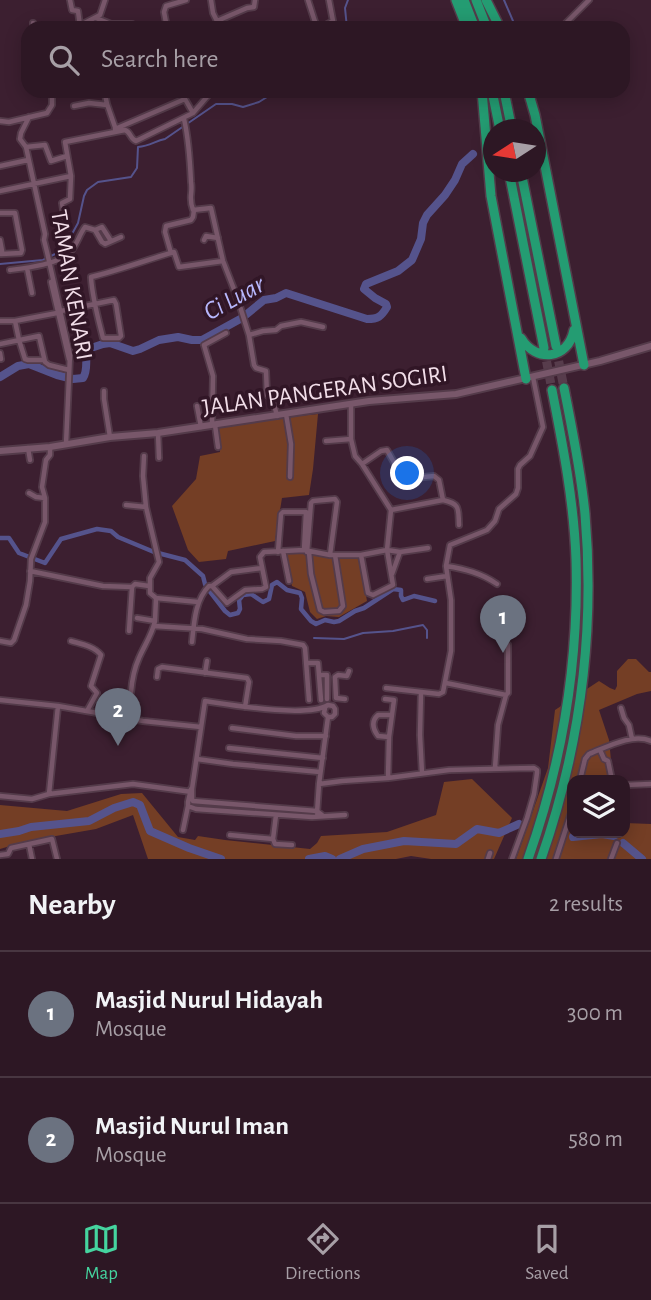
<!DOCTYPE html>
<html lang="en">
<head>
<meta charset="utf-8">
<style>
  :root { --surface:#2d1724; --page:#392431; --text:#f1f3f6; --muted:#a79fa6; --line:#483641; --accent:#45d49f }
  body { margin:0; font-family:"Alegreya Sans",sans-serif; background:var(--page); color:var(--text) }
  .controls { position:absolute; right:21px; bottom:21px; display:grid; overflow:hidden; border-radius:14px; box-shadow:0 4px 18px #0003 }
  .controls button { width:63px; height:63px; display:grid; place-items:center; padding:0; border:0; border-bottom:2px solid var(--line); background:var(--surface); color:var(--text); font:35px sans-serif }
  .compass { position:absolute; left:483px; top:119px; width:63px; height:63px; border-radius:50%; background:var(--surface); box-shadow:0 4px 18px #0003; rotate:258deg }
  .you { position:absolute; left:408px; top:474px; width:24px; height:24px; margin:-18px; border:5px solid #fff; border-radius:50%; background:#1a73e8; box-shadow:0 0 0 10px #1a73e833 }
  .badge { display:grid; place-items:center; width:46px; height:46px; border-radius:50%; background:var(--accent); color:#fff; font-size:23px; font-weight:700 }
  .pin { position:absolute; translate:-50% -58px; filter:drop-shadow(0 2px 4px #0008) }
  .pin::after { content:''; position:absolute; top:37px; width:24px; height:21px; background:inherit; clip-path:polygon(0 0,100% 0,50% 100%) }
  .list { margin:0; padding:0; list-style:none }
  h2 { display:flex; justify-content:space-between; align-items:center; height:91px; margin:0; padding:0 28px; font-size:30px }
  h2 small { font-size:23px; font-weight:400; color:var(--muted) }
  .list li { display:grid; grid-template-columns:46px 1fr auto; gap:21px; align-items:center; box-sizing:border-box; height:126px; padding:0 28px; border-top:2px solid var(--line) }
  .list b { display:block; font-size:26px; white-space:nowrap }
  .list p { margin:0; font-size:23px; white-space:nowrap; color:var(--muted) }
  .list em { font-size:23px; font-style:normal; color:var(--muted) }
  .icon { flex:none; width:38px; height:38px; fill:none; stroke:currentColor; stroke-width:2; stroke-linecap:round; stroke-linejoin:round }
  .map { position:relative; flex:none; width:651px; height:859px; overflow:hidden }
  .search { position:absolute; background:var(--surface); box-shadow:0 4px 18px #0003; left:21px; right:21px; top:21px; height:77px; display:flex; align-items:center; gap:18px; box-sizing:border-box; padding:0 24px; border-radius:21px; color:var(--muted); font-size:26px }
  .sheet { height:343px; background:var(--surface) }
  nav { display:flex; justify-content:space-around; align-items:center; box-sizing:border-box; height:98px; border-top:2px solid var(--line); background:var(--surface); font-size:19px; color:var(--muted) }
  nav a { display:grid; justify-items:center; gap:4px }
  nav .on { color:var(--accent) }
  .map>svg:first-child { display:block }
  .green { fill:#743e25 }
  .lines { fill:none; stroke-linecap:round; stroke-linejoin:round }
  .stream { stroke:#55538c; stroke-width:2 }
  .canal { stroke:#55538c; stroke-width:4.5 }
  .river { stroke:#55538c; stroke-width:8 }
  .highway-tunnel { stroke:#573c4c; stroke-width:9; stroke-dasharray:9 4.5; stroke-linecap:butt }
  .street-casing { stroke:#543b4a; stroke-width:8 }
  .secondary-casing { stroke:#543b4a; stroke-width:10 }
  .highway-casing { stroke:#543b4a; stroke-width:12 }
  .street { stroke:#78576a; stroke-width:4.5 }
  .secondary { stroke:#78576a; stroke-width:6 }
  .highway { stroke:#249c72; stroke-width:9 }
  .labels { text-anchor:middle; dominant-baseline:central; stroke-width:7; stroke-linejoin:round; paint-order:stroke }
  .street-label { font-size:24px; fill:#f2dee9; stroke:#311626 }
  .water-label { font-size:26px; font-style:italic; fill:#b7b7fc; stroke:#311626 }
</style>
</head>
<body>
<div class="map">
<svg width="651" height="859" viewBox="0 0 651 859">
  <rect width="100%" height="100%" fill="#3c1f30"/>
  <path class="green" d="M318,414L313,469L309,495L282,498L275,541L228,551L226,559L199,562L188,550L172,506L196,479L200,456L220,452L217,424Z
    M302,551L359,557L367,601L339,617L326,616L317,619L310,612L305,592L292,586L285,555V553Z
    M628,659H636L649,672H651V691L637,694L599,710L609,740L613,780H572V833H625V823L651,824V859H516L548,768L555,710L599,681L610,688L615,690L617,686V671Z
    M472,779L512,818L494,859H431L411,856L396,859H148L133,815L96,829L27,841L0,849V805L67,811L121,794L142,793L178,837L195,840L198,836L225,840L310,849L317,843L321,836L387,832L436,815L444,782Z"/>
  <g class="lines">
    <path class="stream" d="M504,0L516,28
      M579,7L585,0
      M347,28L345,8L348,0
      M555,28L562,23
      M0,264L43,260L55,254L66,245L78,223L84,196L87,190L98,182L131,177L137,168L138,147C150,146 155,141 165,139L216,104H232L243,107L259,102L267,97L269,91
      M314,638L344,639L363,633L393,631L423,625L427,630V638"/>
    <path class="canal" d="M0,538H9L19,553L45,563L61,539L97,529L111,531L118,537L154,552L185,560L203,576L205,584L208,589L225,611L230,615L238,613L240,609L239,600L243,595L251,594L263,602L269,599L272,585L277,582L287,590L300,593L302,598L301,609L311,621L316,624L325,620L334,622L339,621L355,611L364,608L393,589L401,590V596L403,600L414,596L435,601"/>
    <path class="river" d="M0,377L18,366L29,364L57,375L73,379L83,378C89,369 84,359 88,349L103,344L110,343L133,351L140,349L159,340L178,337L192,340H202L242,318L264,300L276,298L286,293L367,319C378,319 381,317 387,307L386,304L375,298L364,289L366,284L398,271L412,260L421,239L423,223L427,215L445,195L455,180L462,164L473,154
      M0,834L19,831L31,827L89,821L114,808L133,802L140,805L150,831L189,848L221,859
      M573,837L602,834L614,836
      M623,843L642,859
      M309,859L325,856L332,859
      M340,859L363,849L404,841L456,844L477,829L499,833L519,824"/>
    <path class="highway-tunnel" d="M544,348L552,390
      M556,348L564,388"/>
    <defs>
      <path id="street" d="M70,0L72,10L78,11L80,26
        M211,0L213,13L217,21L247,8L254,7L255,0
        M308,0L317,28
        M96,18L111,24H132
        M33,28V23
        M75,28L100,15L105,0
        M167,28L164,12L166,6L186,0
        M207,28L215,24L217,21
        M320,28L333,21L329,0
        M561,28L589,0
        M183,91L185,99L193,113
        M105,94L107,104L116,130
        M74,106L89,103L107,105
        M29,117L21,133L20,139L26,147L45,234L44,240L47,252L70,355L66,444
        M184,119C189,140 190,161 191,182C193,195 188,196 193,210L211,208L223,261L237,297L249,335L254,365L256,368L266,371L267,395L273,400L277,416
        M0,121L9,122L47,113L52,105V91
        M115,129L185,99
        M26,147L45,145L51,161L67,156
        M0,166L28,160
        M0,191L71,176L65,142L125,130C131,132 130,139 136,141L193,113L212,91
        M0,213H15L22,250L21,253L1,254
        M66,227L62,203L70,199L71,176
        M95,230L102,242L105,244L121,237
        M0,240L2,251L1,254
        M204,240L206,236L218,238
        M171,253L165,232L166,226L191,220L193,217L194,210
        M27,268L32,293
        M10,270C26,268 60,264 70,252C77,245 79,235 85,227L95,230L102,227L111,241
        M51,282L69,359
        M61,311L114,300L116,304L121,336L119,338H103C98,318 92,297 91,277C120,270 146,260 174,252L179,267L223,261
        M0,321H15
        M249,335L263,331L276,330L281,326L301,322L323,327
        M0,344L39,336L45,362L49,365L69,370
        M0,353L1,359
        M44,360H28L25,359L19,340L15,321L57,313
        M104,391V399L110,437
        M351,404V439L355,456L362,464L391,510L387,550L393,585L373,595L368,593L361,555
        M197,406L201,427
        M286,414L291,444L290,477
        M212,425L213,376L204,345L226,333
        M215,425L218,447
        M158,433L159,458
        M326,441L351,439
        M28,448L30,460
        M144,456L143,476L146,507L159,562L150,578V593L156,598L198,602
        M362,464L381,451L387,450C405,481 398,480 434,476L439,480L443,500
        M29,493L36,497L45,498
        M126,505L146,507
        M391,510L443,500C461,504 458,509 459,525
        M283,551L289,581
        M278,552L281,514L283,512H306L304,550
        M307,552L311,503L313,501L335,499L337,502L330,555
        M309,552L311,574L320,610L324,612L339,611L343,606L335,555
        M446,566C465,569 481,573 497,584
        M30,571L103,586L132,587L135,584L149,586
        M392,574L400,552
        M427,579L447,576
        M212,586L231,572L262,568
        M137,618L155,621L156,598
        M154,626L202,629L247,639L281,641L303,645L305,648L309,700
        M129,631L132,587
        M0,641L11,643L14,640L26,605L30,581L31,559L45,522V498L42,487L46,460L50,455V447
        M71,641C81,644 94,646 101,655L91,686L97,693L87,711
        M192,642C194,623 195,600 209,586H212L227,603L245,590L262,589L266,587L260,557L264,552L304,550L330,555H361L387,550L400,552L428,548
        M306,663H318L321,700
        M205,673L207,661
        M320,675H327V699
        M157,677L158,669L162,667L247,678L249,682L245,707
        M446,683L506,695
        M386,688L439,694L443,692L451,651V600L446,566L450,545L487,530L495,521L499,509L516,494L518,488V469L520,465L530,456L543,427L533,377
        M131,692C132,680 134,669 139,658C144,646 152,635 155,621
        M421,692L420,735L422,773
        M345,699L336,698L335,677L338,675L347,676L349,671
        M385,699L394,700L389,737L388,778
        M0,700L58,706L143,721L201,727
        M621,708L624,718L629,725L632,739
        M232,728L296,736H326
        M389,737L378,736C373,729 371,721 378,715H392
        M229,748L323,758
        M600,750L604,759L608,761L612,780
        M197,759L233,764L320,772
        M495,768L498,725L506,695L508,693V645
        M580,780L585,759L589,754C607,747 632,733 651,741
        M319,784L342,781L388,778L449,770L534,768L537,770V773L534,794L527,818L512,859
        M625,785L651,784
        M191,789L188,802V806L196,809L312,817L345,815
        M49,794L58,706
        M0,796L32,799L49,794L133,784L192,792
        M317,813L319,784L328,717L324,713L325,708
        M322,815L317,811L193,801L192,799V789L205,701C232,705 307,718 328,705L333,706L335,709V714L332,717H328
        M183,830L188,806
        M230,835L273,839L275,844L292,845
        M273,839L276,815
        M29,844L32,859
        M0,855L8,854L11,848L52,839L57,859
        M488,859L490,853
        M556,859L572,810
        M611,859L617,843"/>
      <path id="secondary" d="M0,451L50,447L110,437L158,433L369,401L456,394L600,361L651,346"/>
      <path id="highway" d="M456,0L467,28
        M464,0L475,28
        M476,0L487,28
        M486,0L500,28
        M482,91L491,196L526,379
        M492,91L500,130
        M504,91L512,130
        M528,91L535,115L584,365
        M509,172L544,348
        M521,172L556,346
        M521,338C536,363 568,360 574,330
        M528,859C562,763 579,662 576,559C574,502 563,446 552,390
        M541,859C580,748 595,631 585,514C581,471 572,429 564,388"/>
    </defs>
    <use href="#street" class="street-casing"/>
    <use href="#secondary" class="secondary-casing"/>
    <use href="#highway" class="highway-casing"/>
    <use href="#street" class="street"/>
    <use href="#secondary" class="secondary"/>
    <use href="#highway" class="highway"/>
  </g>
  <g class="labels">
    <g class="street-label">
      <text transform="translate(71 285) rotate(80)">TAMAN KENARI</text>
      <text transform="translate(325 391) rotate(-8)">JALAN PANGERAN SOGIRI</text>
    </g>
    <g class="water-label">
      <text transform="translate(234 298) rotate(-29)">Ci Luar</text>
    </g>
  </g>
</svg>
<div class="controls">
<button><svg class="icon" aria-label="layers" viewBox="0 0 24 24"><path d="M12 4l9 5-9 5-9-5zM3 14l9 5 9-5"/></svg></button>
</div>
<svg class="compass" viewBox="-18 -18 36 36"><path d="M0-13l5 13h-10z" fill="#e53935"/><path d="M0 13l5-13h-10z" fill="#a79fa6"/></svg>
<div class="you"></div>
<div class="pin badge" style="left:503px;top:653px;background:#6b7280">1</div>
<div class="pin badge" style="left:118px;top:746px;background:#6b7280">2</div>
<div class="search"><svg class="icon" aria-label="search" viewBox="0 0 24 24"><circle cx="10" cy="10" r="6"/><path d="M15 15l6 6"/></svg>Search here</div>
</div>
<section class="sheet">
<h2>Nearby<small>2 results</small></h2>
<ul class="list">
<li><span class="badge" style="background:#6b7280">1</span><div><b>Masjid Nurul Hidayah</b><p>Mosque</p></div><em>300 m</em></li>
<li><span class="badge" style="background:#6b7280">2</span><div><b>Masjid Nurul Iman</b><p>Mosque</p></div><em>580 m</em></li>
</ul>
</section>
<nav>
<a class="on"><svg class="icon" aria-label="map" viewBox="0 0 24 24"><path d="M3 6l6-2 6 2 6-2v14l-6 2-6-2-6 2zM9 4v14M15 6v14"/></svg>Map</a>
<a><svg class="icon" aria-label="directions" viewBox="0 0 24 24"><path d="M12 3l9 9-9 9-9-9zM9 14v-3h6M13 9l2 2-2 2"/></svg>Directions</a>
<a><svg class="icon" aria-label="saved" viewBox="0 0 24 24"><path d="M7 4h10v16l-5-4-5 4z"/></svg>Saved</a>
</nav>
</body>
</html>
